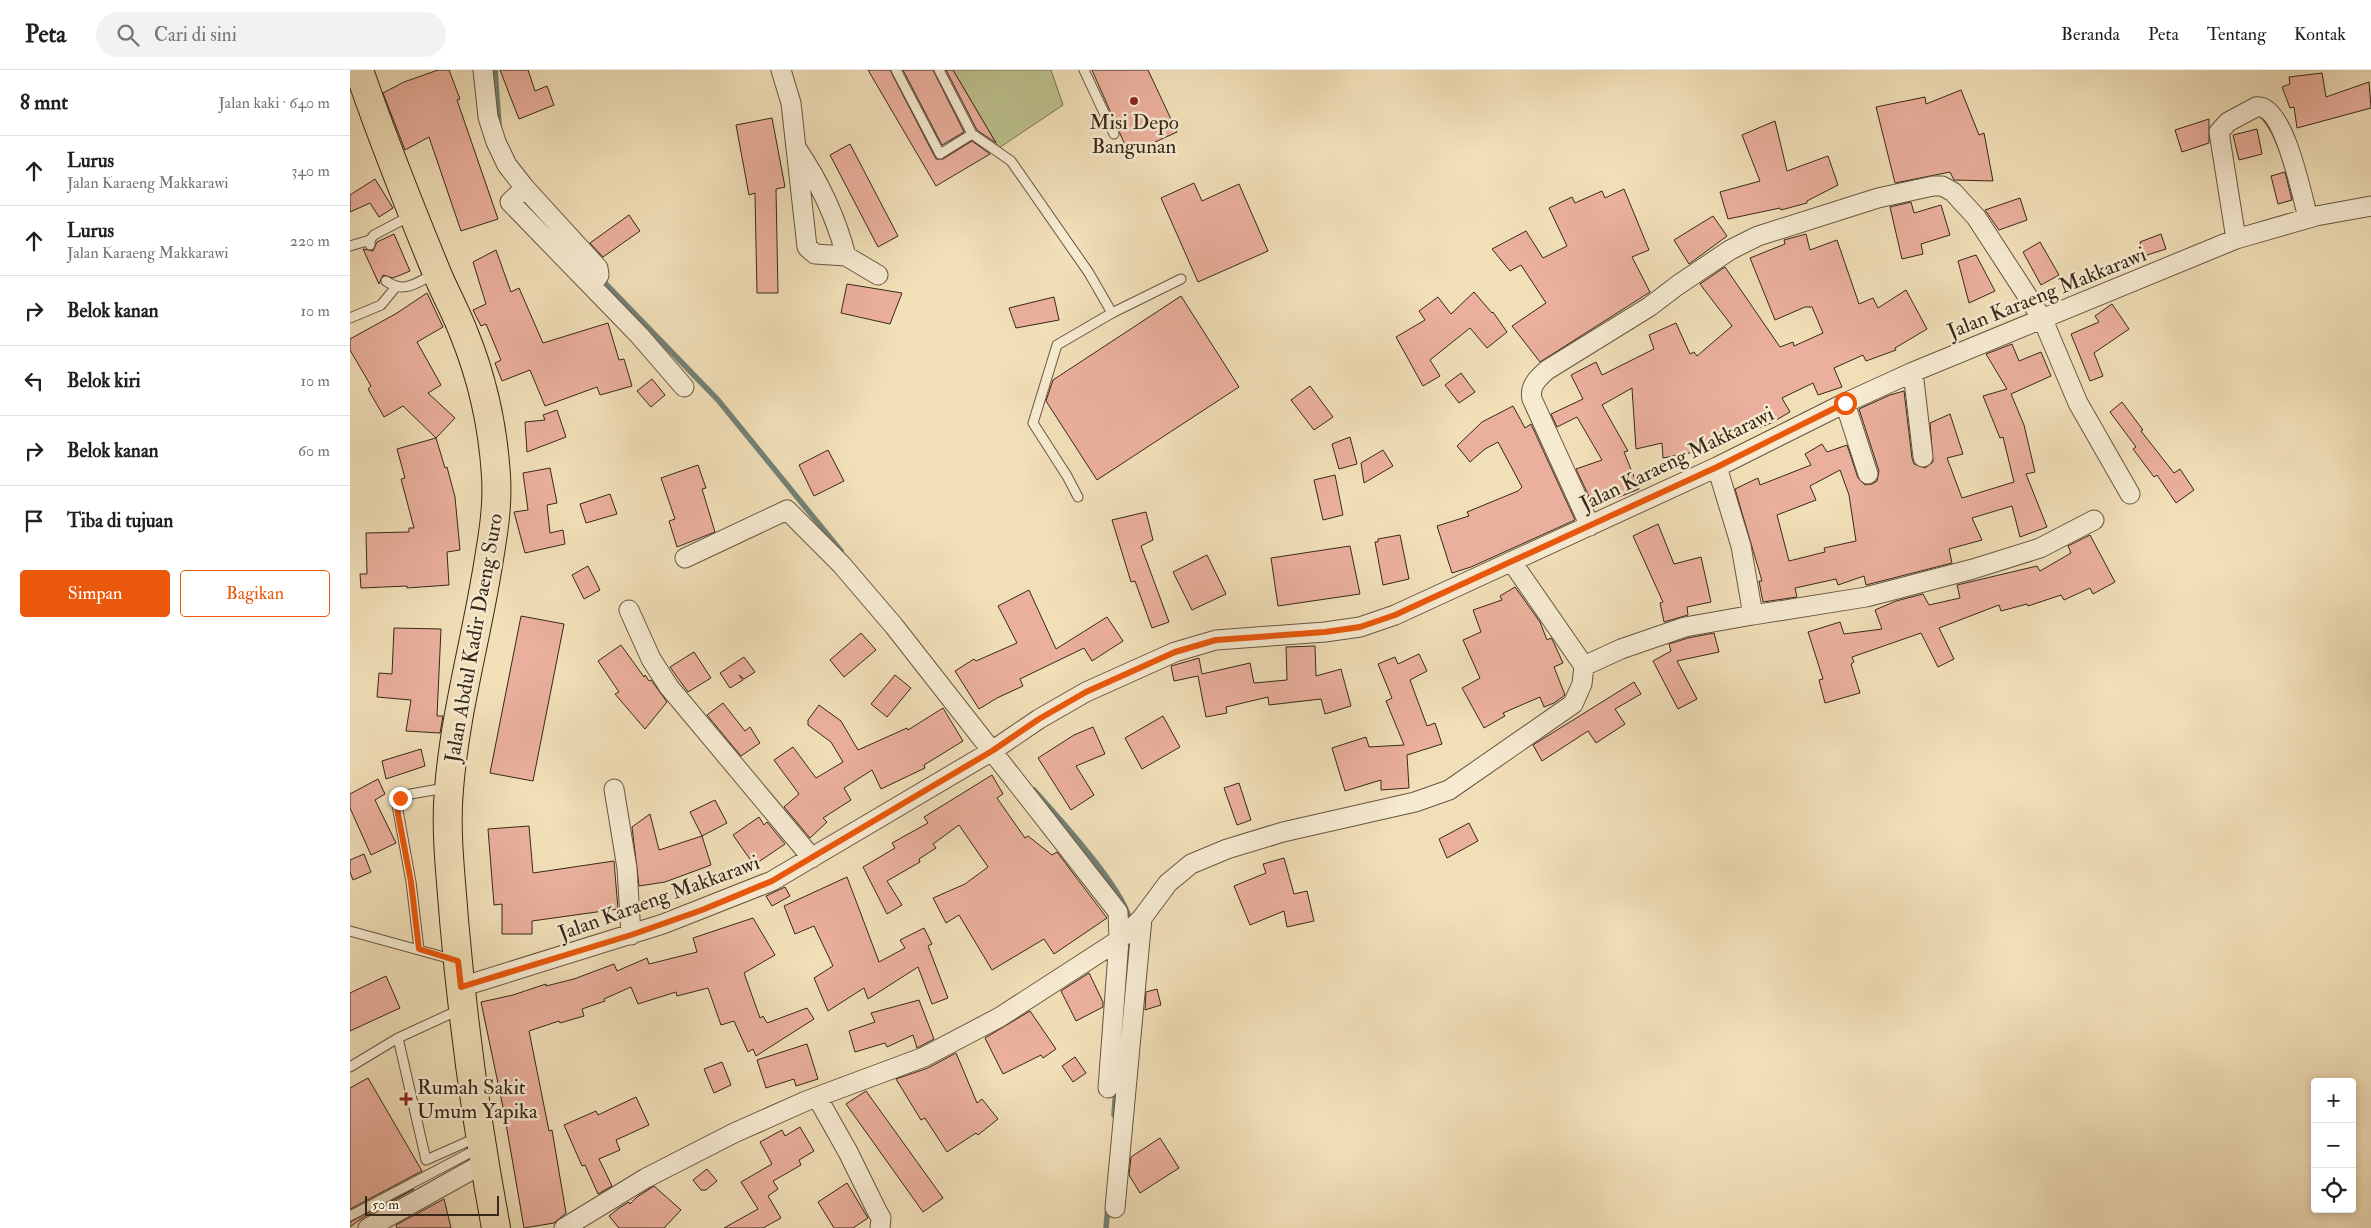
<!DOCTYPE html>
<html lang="id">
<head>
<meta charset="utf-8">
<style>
  :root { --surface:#fff; --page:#f2f2f2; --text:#202124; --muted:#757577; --line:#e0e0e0; --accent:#ea580c }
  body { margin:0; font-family:"IM FELL Double Pica",serif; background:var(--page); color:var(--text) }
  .controls { position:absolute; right:15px; bottom:15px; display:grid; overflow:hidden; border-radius:5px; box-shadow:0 2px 8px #0003 }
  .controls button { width:45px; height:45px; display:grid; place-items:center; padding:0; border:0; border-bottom:1px solid var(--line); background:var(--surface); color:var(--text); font:25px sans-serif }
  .scale { position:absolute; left:15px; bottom:12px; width:134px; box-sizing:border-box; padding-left:5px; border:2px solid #372819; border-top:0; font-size:14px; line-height:18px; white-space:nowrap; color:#372819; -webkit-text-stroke:4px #f6ead1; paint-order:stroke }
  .stop { position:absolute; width:15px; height:15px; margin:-11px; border:4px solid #ea580c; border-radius:50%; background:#fff }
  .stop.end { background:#ea580c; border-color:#fff; box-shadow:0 1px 5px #0008 }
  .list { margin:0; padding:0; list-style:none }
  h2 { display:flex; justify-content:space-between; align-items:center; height:65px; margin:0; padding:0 20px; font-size:21px }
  h2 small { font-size:16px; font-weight:400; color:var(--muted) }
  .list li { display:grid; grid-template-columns:32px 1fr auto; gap:15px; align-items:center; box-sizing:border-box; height:70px; padding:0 20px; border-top:1px solid var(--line) }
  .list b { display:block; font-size:19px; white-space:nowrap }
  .list p { margin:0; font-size:16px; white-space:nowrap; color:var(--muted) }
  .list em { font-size:16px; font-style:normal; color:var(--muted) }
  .actions { display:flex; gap:10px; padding:15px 20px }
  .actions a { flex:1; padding:11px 0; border:1px solid var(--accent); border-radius:5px; text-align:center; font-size:18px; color:var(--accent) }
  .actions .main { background:var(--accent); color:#fff }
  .icon { flex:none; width:28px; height:28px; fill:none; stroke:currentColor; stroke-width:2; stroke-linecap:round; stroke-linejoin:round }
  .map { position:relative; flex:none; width:2021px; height:1158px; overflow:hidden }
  header { display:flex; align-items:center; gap:30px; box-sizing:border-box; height:70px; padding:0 25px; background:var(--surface); border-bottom:1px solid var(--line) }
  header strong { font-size:24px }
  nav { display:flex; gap:28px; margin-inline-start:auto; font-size:18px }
  .search { width:350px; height:45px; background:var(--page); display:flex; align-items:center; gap:12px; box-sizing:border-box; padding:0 18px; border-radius:28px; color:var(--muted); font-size:19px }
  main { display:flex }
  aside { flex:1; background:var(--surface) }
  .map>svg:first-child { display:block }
  .green { fill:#bcc18d; stroke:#7a7453 }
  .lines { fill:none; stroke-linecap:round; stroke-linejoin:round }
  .stream { stroke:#738175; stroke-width:5.5 }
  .building { fill:#ebb09d; stroke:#372819; fill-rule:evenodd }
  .service-casing { stroke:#665641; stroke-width:11 }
  .minor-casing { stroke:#665641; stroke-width:21 }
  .primary-casing { stroke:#372819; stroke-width:30 }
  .service { stroke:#f6ead1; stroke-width:9 }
  .minor { stroke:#f6ead1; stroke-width:19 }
  .primary { stroke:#f1dfb8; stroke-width:28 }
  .route { stroke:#ea580c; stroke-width:6 }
  .poi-dot { fill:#8f2418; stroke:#f6ead1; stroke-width:2 }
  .labels { text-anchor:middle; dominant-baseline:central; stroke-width:5; stroke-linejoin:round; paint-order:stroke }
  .poi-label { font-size:21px; fill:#372819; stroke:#f6ead1 }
  .street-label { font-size:21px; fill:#372819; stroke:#f6ead1 }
</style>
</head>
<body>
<header>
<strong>Peta</strong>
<div class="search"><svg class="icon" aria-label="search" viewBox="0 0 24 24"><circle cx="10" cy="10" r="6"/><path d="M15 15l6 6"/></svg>Cari di sini</div>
<nav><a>Beranda</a><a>Peta</a><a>Tentang</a><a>Kontak</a></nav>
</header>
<main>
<aside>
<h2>8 mnt<small>Jalan kaki · 640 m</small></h2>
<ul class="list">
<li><svg class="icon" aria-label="ahead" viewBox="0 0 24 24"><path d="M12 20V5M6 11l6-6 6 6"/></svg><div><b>Lurus</b><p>Jalan Karaeng Makkarawi</p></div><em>340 m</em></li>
<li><svg class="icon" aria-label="ahead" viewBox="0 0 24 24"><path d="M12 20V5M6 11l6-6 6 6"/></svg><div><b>Lurus</b><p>Jalan Karaeng Makkarawi</p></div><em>220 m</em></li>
<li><svg class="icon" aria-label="right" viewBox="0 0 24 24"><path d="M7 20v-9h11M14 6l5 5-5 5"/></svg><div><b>Belok kanan</b></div><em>10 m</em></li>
<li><svg class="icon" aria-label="left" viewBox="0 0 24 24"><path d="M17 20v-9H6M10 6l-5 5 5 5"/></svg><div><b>Belok kiri</b></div><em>10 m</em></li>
<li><svg class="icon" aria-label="right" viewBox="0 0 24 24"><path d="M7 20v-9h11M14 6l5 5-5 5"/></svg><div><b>Belok kanan</b></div><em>60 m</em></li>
<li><svg class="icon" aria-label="arrive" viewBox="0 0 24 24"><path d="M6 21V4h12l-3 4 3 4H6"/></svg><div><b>Tiba di tujuan</b></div></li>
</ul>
<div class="actions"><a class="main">Simpan</a><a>Bagikan</a></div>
</aside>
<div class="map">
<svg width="2021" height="1158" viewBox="0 0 2021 1158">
  <rect width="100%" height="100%" fill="#f1dfb8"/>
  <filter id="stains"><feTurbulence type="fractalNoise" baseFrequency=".004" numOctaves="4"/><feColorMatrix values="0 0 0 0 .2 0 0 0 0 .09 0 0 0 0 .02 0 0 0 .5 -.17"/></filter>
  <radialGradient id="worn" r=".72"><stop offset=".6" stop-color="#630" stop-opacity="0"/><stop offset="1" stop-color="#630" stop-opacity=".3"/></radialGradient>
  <path class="green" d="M603,0H701L713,35L649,78Z"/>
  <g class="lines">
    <path class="stream" d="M145,0L149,55
      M251,209L368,330L491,481
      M684,720C706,745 778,823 780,853
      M774,930L779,867
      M764,1045L766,1017
      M756,1158L758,1136"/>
  </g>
  <path class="building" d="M88,0H99L110,29L107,30L148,149L111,161L79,67L55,80L33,23L54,12Z
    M150,0H178L185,21L197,16L204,35L169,49Z
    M518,0H540L586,89H593L622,71L640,84L586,116Z
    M553,0H583L614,62L592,75Z
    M596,0H603L646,73L627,60Z
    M742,0H798L827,62L779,84Z
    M1972,3L1976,27L2019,12L2021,38L1947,58L1944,37L1940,38L1932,17L1940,14L1939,7Z
    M1611,20L1629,65L1634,63L1643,111L1604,110L1600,102L1545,113L1526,37L1575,27L1576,34Z
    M422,48L435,117L426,119L428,223H407L405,123L399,125L386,55Z
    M1859,49V73L1832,82L1825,60Z
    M1425,51L1437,101L1478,86L1488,115L1457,131V133L1431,140L1430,138L1378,149L1370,122L1410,111L1392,65Z
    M1907,59L1912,84L1889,90L1883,65Z
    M500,74L548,166L528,177L480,85Z
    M1935,102L1942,130L1928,134L1921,106Z
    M25,109L43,138L29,147L20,133L0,142V125Z
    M844,113L852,131L889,114L918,181L848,212L811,128Z
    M1274,119L1299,180L1282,187L1300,222L1190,292L1162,256L1196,233L1171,195L1160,201L1142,179L1176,161L1193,188L1217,176L1199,138L1222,127L1225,133L1252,121L1255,128Z
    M1670,128L1677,150L1649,160L1635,140Z
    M1561,132L1564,143L1591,135L1600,165L1571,174L1573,184L1552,189L1540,137Z
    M279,145L290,161L253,187L240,173Z
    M1363,146L1377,166L1339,194L1324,170Z
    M44,164L60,201L43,208L33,205L29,214L13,179L23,181L27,172Z
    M1456,164L1460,180L1487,170L1509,234L1523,228L1528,238L1556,220L1577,259L1545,278L1546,280L1516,291L1513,285L1484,298L1492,317L1468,325L1463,313L1432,328L1440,342L1421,353L1386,367V369L1360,379L1313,388L1312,373L1286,379L1282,318L1252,335L1278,381L1274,382L1289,419L1244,437L1226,399L1252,390L1227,347L1207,357L1201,344L1233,329L1221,305L1246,292L1252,305L1304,279L1299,265L1326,253L1340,284L1344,282L1347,286L1382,256L1350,214L1375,197L1430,277L1443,272L1444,276L1473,263L1462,237H1455L1425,250L1400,188L1435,174L1434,170Z
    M1811,164L1816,179L1794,186L1790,172Z
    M1690,172L1709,205L1691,215L1673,182Z
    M146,180L161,222L169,218L193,273L258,253L269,290L274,289L282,316L250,325L247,317L195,336L180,300L152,311L145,293L151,290L136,254L131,256L123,240L136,234L123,192Z
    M1626,185L1645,221L1619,233L1608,191Z
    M497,214L552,223L540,254L491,243Z
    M1124,222L1142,243L1143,242L1157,262L1137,278L1120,258L1080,290L1090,306L1073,316L1046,267L1075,250L1069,241L1088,227L1101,244Z
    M77,223L93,257L67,272L91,315L78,323L105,348L86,368L53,336L34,347L18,319L21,316L0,280V269L47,243Z
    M831,226L889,317L747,410L696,331L703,310Z
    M704,227L709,250L666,258L659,238Z
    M1762,234L1779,259L1744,283L1753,306L1740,311L1721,264L1749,252L1745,246Z
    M1662,274L1669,291L1691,282L1701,306L1661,324L1674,355L1685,402L1676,404L1697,457L1670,467L1662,436L1622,448L1632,470L1599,479L1602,493L1516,515L1514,506L1488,515L1486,509L1445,518L1447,527L1413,532L1409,511H1412L1385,419L1408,408L1410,415L1461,395L1455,384L1472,374L1477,382L1497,375L1508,408L1515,415L1522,414L1527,411L1529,401L1509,339L1540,325L1554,321L1562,388L1564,394L1575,398L1583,392L1580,353L1600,344L1613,384L1597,388L1612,428L1664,412L1653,367L1650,368L1633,326L1657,319L1636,284ZM1490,400L1499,425L1506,471L1474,478L1475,482L1439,491L1427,445L1466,430L1460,416Z
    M1111,303L1125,322L1109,333L1095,315Z
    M302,309L315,325L301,337L287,321Z
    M960,316L983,347L964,360L941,330Z
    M1772,332L1793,360L1791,361L1824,403L1830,399L1844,420L1826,433L1807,405L1804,407L1783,379L1786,377L1760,342Z
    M1163,336L1175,358L1181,354L1225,450L1121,497L1102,503L1087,456L1119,446L1117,442L1168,421L1172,417L1148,372L1135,379L1120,392L1107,376L1132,352Z
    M207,340L216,367L177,382L175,352L195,350L193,345Z
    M1000,367L1007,394L989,399L982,374Z
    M86,368L95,398L97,397L105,427L110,480L97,482L99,515L57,518V516L11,518L10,504H17L16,463L59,462V458H64L51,409L55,408L47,379Z
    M478,380L494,411L464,426L449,395Z
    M1033,380L1043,396L1014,413L1011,393Z
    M348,395L356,418L352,419L365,462L327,477L319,451L325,449L311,408Z
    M200,398L207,433L197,435L200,463L213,460L215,474L175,483L164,442L178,440L173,403Z
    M985,405L993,445L973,450L964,410Z
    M260,424L267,444L236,453L230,434Z
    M796,442L803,470L791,476L819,552L802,558L785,511L781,512L762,450Z
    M1308,454L1324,494L1351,487L1361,532L1337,537L1338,545L1314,552L1310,533L1313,532L1283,466Z
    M1050,465L1059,509L1033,515L1025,472H1028V469Z
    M1740,465L1765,512L1743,524L1740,518L1714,530L1711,525L1678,536L1677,534L1651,541L1649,535L1589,558L1604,589L1588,597L1571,563L1502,587L1504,592L1501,594L1510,623L1475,633L1469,610L1473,609L1458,562L1490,552L1494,564L1532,559L1525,540L1546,531L1573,524L1579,535L1610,528L1607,515L1687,496L1690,501L1721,483L1718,476Z
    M1000,476L1010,524L928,536L921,488Z
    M857,485L876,524L842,540L823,502Z
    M238,496L250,520L234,529L222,505Z
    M1165,517L1190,552L1197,570L1201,568L1203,571L1213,593L1204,597L1215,625L1204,633L1194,637L1190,627L1153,643L1155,646L1134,658L1112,618L1130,608L1113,570L1131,562L1123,540L1152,530L1150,526Z
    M679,520L706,579L757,547L773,571L742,591L734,578L670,609L673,616L647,628L629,639L605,601L624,589L626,591L667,573L648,536Z
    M171,546L214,554L183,711L140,703Z
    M44,558L91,559L87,646H93L90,663L56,661L61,630L27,627L29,603L42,604Z
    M511,563L526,580L494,607L480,590Z
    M1364,563L1369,582L1327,591L1347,629L1328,639L1303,591L1321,581L1319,574L1338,568Z
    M271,575L294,607L295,605L299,611L301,610L317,632L295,659L265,624L269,622L248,591Z
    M965,576L966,606L991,599L1001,636L975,644L971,629L919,635L918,627L876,637L877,643L856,647L848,606L824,611L821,596L849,588L852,604L900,593L904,613L937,610L936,577Z
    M344,582L361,608L338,622L320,597Z
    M1069,584L1077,601L1060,610L1077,656L1085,653L1092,674L1057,685L1059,718L1031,720V710L995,721L982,678L1016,667L1019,677L1054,675L1036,631L1042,628L1028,594L1045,587L1048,594Z
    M394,587L405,602L394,609L389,605L393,610L380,618L370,603Z
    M545,605L561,618L537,647L521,634Z
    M1284,612L1291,624L1265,639L1275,654L1246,673L1238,661L1192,691L1183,675Z
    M373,633L395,661L400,657L410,673L391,686L357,645Z
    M469,635L491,651L508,680L557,658L558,660L593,638L613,671L574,695L575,698L531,719L522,700L494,718L501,730L473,748L477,752L460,768L434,737L449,724L424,690L443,677L466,708L493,692L481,672L458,655V650Z
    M813,646L830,677L792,699L775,668Z
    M743,657L755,684L726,696L744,725L721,740L688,688L724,665Z
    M71,679L75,696L36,709L32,691Z
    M642,705L653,724L647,728L675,768L678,766L702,785L707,782L757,848L704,884L694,869L642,900L609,845L596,853L583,828L615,814L638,797L609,755L583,774L586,778L569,789L570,792L537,811L552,835L537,844L513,797L545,778L542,773L578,753L574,747Z
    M28,709L35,724L25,730L46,773L21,785L0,738V724Z
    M889,713L901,750L887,755L874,718Z
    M365,730L377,753L352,766L340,742Z
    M300,744L309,780L352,766L361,795L315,812L289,816L282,757Z
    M409,747L414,755L417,752L435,774L404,795L383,765Z
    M1119,753L1128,771L1097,788L1089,769Z
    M179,756L183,803L264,791L268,839L182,851V864H152V834L144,835L138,759Z
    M14,784L21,802L3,810L0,802V790Z
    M934,788L944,824L957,821L964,851L937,857L934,841L900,855L884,816L916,803L913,794Z
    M497,807L529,892L555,878L550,870L574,858L582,874L578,876L598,928L582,934L568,897L518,929L514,918L478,941L464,908L483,896L464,856L445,864L434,836Z
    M435,817L440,826L422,836L416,826Z
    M403,848L425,885L394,903L410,948L413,946L417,953L457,938L464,949L406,986L403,979L398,982L384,951L371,955L358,918L327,926L326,922L288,934L281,917L254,929L255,931L232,939L234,946L210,953L209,951L179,961L199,1061L202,1060L216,1143L204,1153L174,1158L154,1042L131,932L163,925L196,914V916L224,909L264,894L267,901L297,888L299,894L347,882L343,868Z
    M739,903L753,932V937L726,951L711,921Z
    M36,906L50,938L0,961V923Z
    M807,919L811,935L795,940L796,922Z
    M569,930L584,969L567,978L563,965L537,977L535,973L505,982L499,961L525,952L521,943Z
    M680,941L706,979L693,988L691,985L653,1004L635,968Z
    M457,974L468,1009L446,1016L444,1009L416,1018L407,990Z
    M606,983L627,1033L632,1029L648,1049L628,1065L626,1063L597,1082L575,1048L571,1050L546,1009L578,998Z
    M725,987L736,1003L723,1012L712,996Z
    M372,992L381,1015L364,1023L354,999Z
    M18,1008L72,1101L0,1139V1018Z
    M516,1021L593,1128L573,1142L496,1034Z
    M286,1027L299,1055L266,1070L270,1080L249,1089L262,1116L248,1124L235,1095L232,1096L214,1055L246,1041L248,1045Z
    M450,1057L464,1081L449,1090L451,1095L423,1111L428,1119L418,1126L431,1148L413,1158H374L408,1139L391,1112L422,1094L410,1072L432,1060L435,1066Z
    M810,1068L829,1098L790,1123L779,1105L781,1087Z
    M357,1099L367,1111L356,1120H351L343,1110Z
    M497,1113L518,1148L503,1158H484L468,1132Z
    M304,1116L331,1140L314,1158H269L259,1146L269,1138L279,1132L280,1134L287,1127Z
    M64,1119L12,1148L0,1157V1152Z
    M94,1129L101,1158H47L46,1155Z"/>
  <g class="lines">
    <defs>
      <path id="service" d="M546,0L590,84L622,64
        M589,0L622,64L661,91L739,203L762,243L831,209
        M734,0L764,64
        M20,175V170L24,165L60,146
        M0,176L20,170
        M36,211C54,224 66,213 84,204
        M0,248L31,235L45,218
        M728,427L717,406L683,353L707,275L762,243
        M0,861L105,890
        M69,879L61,812L47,735L55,725L95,718
        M48,968L76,1090L128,1067
        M0,997L48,968L111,939
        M0,1146L129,1078"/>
      <path id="minor" d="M133,0L138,47L146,72L157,95L175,118L248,198L249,205L242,216
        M431,0L441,33L457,177L465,184L496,186L528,205
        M447,79C470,113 486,147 496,186
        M175,118L160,132L289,265L334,317
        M1886,169L1869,62L1878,52L1906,37C1934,33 1952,126 1958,148
        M1563,302L1573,387
        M1495,333L1518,404
        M1367,397L1391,476L1403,545L1516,527L1623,499L1690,478L1744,450
        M1240,456L1182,329C1179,316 1188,308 1197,300L1299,237L1328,215L1380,180L1408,166L1528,128L1583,116H1592L1603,122L1626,147L1693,250L1728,333L1780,424
        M335,488L437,440L491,494L544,556L768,842L769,870L758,1018
        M1162,492L1234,596L1271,579L1335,557L1403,545
        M279,540L301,589L319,617L462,788
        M264,719L277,798L281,865
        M111,917L313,854L422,811L642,681L689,649L736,622L825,582L866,570L975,562L1010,557L1045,545L1367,397L1495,333L1563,302L1886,169L1966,146L2021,136
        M467,1027L498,1082L527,1141L531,1148L530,1158
        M765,1138L792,848
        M18,1158L134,1093
        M214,1158L296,1108L384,1063L456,1031L574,987L650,947L769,870L792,848L818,813L841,794L877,779L933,762L1065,732L1099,720L1223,634L1232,614L1234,596"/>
      <path id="primary" d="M9,0C32,68 59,135 86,201C94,221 105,240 113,261C132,307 143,357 146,406C148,436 143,465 138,495C126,570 105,643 99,719C95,762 101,807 104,850C113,953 127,1056 146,1158"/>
    </defs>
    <use href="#service" class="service-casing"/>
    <use href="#minor" class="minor-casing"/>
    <use href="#primary" class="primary-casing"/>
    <use href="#service" class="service"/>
    <use href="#minor" class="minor"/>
    <use href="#primary" class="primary"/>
  </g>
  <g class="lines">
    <path class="route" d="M50,728L47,735L48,744L61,812L69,879L108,891L111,917L281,865L352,840L422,811L642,681L689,649L736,622L825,582L866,570L975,562L1010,557L1045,545L1367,397L1495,333"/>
  </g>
  <g class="poi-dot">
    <circle cx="784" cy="31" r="5"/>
    <path d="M53.5 1021.5h5v5h5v5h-5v5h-5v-5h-5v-5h5z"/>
  </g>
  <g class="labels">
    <g class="poi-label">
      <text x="784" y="52">Misi Depo<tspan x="784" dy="24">Bangunan</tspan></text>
      <text x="67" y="1017" text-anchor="start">Rumah Sakit<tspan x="67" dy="24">Umum Yapika</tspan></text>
    </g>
    <g class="street-label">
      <text transform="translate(1697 223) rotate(-22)">Jalan Karaeng Makkarawi</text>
      <text transform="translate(1327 389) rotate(-26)">Jalan Karaeng Makkarawi</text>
      <text transform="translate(124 568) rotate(-80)">Jalan Abdul Kadir Daeng Suro</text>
      <text transform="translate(309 828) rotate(-20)">Jalan Karaeng Makkarawi</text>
    </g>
  </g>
  <rect width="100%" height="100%" filter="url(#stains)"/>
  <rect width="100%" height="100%" fill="url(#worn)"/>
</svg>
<div class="controls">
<button>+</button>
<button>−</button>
<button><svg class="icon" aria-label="locate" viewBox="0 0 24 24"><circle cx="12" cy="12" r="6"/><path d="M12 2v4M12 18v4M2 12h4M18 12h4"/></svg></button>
</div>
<div class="scale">50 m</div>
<div class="stop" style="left:1495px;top:333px"></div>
<div class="stop end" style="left:50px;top:728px"></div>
</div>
</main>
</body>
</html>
